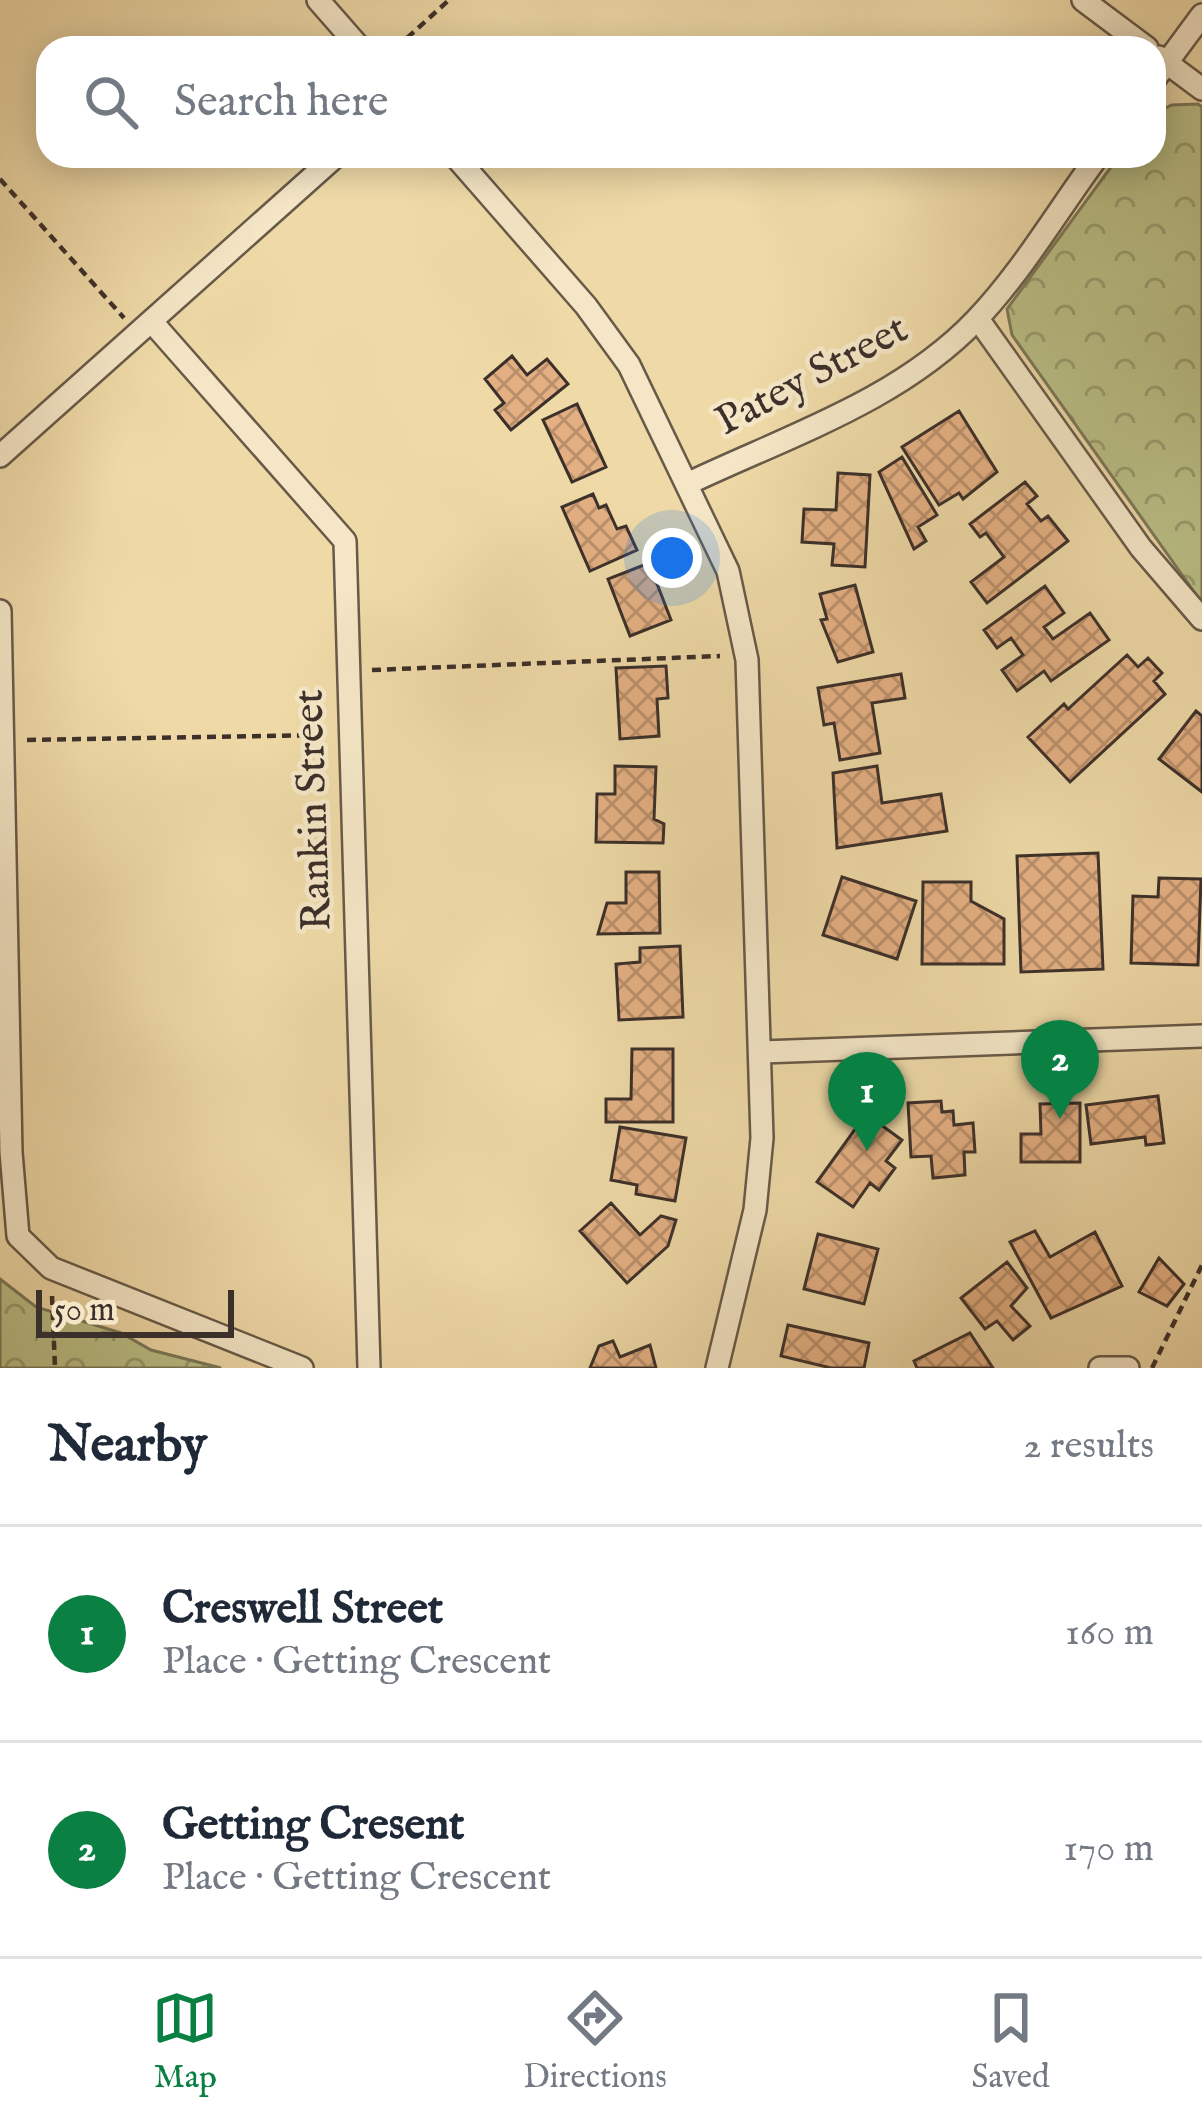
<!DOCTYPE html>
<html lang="en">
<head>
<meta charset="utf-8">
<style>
  :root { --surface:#fff; --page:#f6f6f7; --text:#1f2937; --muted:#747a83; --line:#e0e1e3; --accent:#0b8043 }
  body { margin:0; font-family:"IM FELL English",serif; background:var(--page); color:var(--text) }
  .scale { position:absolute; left:36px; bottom:30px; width:198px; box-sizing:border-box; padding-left:12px; border:6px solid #3c302a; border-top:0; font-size:33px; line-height:42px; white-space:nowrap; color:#3c302a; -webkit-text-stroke:9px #f4e6c6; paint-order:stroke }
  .you { position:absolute; left:672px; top:558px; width:42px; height:42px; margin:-30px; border:9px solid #fff; border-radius:50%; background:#1a73e8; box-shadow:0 0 0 18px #1a73e833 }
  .badge { display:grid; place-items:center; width:78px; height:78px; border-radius:50%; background:var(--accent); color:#fff; font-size:39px; font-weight:700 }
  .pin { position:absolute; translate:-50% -99px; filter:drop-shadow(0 3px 6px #0008) }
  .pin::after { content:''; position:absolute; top:63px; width:42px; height:36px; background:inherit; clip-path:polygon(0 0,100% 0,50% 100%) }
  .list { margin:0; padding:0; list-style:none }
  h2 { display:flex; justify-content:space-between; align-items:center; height:156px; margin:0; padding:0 48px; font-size:51px }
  h2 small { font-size:39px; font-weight:400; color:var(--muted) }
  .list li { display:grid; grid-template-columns:78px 1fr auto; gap:36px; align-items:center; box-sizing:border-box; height:216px; padding:0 48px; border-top:3px solid var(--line) }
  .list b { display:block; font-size:45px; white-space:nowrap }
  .list p { margin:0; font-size:39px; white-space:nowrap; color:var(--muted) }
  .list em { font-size:39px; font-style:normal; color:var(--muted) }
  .icon { flex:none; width:66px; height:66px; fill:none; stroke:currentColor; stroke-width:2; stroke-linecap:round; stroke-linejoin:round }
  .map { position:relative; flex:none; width:1202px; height:1368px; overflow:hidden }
  .search { position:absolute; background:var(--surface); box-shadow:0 6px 30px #0003; left:36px; right:36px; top:36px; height:132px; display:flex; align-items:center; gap:30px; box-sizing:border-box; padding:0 42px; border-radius:36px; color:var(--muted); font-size:45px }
  .sheet { height:588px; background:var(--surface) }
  nav { display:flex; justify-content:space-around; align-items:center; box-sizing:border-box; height:168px; border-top:3px solid var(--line); background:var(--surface); font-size:33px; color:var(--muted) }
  nav a { display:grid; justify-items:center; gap:6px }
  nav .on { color:var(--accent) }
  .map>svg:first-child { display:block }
  .forest { fill:url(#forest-crowns); stroke:#7b7858; stroke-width:3 }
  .building { fill:url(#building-cross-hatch); stroke:#3c302a; stroke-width:3 }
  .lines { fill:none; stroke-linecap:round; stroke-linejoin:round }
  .street-casing { stroke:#685a49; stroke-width:26 }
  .path { stroke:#3c302a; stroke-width:4.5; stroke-dasharray:9 6; stroke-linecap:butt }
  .street { stroke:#f4e6c6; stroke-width:21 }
  .labels { text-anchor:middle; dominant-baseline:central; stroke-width:9; stroke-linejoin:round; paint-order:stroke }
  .street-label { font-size:42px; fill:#3c302a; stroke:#f4e6c6 }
</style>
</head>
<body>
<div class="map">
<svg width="1202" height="1368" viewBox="0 0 1202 1368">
  <defs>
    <pattern id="forest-crowns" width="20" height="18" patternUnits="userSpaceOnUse" patternTransform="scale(3)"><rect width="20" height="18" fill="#babf86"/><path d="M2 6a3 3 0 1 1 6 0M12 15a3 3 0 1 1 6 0" fill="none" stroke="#989c6e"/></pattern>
    <pattern id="building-cross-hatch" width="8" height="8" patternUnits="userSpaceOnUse" patternTransform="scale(3)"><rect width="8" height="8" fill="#e4b083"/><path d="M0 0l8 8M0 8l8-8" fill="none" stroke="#ba906b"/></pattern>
  </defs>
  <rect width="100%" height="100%" fill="#eed9a7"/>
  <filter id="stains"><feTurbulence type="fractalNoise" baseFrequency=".00167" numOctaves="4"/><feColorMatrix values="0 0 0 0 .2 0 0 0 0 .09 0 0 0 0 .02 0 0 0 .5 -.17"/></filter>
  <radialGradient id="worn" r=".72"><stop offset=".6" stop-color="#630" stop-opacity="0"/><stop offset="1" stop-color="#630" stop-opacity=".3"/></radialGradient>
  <path class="forest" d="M1198,104L1202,107V603L1012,335L1007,309L1119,156H1154V113L1172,105Z
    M0,1279L36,1307L121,1333L151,1350L221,1368H0Z"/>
  <path class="building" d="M512,356L527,375L547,359L568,384L511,430L495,410L504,403L485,379Z
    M577,404L606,467L572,482L543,420Z
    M959,411L997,472L963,499L959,493L939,505L902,447Z
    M902,457L937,515L918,527L926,541L914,549L879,472Z
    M838,473L870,475L865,567L832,565L834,544L802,542L804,509L836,510Z
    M1025,482L1037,496L1027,504L1041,521L1048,516L1068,541L987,603L971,582L1004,557L986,533L980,537L970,524Z
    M593,494L599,508L606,505L617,529L626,526L637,550L590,571L562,507Z
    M649,563L671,620L630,636L608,579Z
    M855,585L873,652L838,662L821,620L827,619L820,594Z
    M1045,586L1064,613L1044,627L1053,639L1090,613L1109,640L1051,681L1044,671L1017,691L1002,670L1023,655L1011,638L997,648L984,630Z
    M1127,655L1138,667L1148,658L1162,673L1154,681L1165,694L1070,782L1028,737L1064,704L1068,709Z
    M666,666L668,698L657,699L659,736L620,739L616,668Z
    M901,674L905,698L872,703L880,753L840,760L834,723L824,725L818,688Z
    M1196,711L1202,716V792L1159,759Z
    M615,766L656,767L654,819L664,824L663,843L596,842L597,794H615Z
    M877,766L882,803L941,794L947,831L837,848L833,773Z
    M1098,853L1103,969L1021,972L1017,856Z
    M626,872H659L660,933L598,934L607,903H626Z
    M842,877L916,901L897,959L823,935Z
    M1159,878L1201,879L1198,965L1131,963L1133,896L1158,897Z
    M923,882H971V901L1004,919V964H922Z
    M680,946L683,1017L619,1020L616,964L640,962V948Z
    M632,1049H673V1122H606V1099H631Z
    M1158,1096L1164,1143L1146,1145L1145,1137L1091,1144L1086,1105Z
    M941,1101L942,1112L953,1111L954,1125L973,1123L975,1152H964L965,1175L933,1178L931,1156L911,1157L908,1103Z
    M1080,1103V1162H1021V1134H1041L1040,1104Z
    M866,1114L902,1140L886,1161L895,1168L879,1190L870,1183L853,1207L817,1182Z
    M620,1127L686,1138L675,1201L636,1194L637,1185L611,1180Z
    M611,1203L640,1235L661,1216L676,1220L668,1246L627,1283L580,1231Z
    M1035,1231L1050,1257L1095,1232L1122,1286L1051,1318L1010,1242Z
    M818,1234L878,1249L864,1304L804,1289Z
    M1159,1258L1184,1284L1167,1306L1139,1292Z
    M1007,1262L1027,1288L1011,1306L1030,1326L1013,1340L997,1321L985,1329L961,1298Z
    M788,1325L869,1343L864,1368H831L781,1356Z
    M970,1333L993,1368H917L914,1361Z
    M613,1341L620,1357L650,1345L656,1368H590L599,1346Z"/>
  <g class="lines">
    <defs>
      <path id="street" d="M318,0L360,48
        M1083,0L1147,48
        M1159,57L1202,89
        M1154,80L1202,15
        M455,156L586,306L629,365L728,571L747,660L762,1138L755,1210L717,1368
        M978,319L1141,548L1202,619
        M152,322L345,541L369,1368
        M0,456L336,156
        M687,484C785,437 899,401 976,320C1022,272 1058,210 1098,156
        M0,611L11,1152L18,1236L51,1268L302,1368
        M761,1052L1202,1036
        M1100,1368H1128"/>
    </defs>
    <use href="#street" class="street-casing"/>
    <path class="path" d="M396,48L449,0
      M0,179L124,318
      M372,670L720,656
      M27,740L327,735
      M52,1296L55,1368
      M1152,1368L1202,1265"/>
    <use href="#street" class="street"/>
  </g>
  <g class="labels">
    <g class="street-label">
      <text transform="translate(812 376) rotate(-28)">Patey Street</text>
      <text transform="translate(314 810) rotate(-92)">Rankin Street</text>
    </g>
  </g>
  <rect width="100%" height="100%" filter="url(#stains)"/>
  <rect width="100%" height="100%" fill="url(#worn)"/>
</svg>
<div class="scale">50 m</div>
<div class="you"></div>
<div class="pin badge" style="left:867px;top:1151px">1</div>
<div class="pin badge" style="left:1060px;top:1119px">2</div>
<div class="search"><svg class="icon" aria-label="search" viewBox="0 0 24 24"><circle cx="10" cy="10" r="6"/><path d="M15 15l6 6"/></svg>Search here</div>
</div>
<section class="sheet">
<h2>Nearby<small>2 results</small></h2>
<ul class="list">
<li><span class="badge">1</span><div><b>Creswell Street</b><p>Place · Getting Crescent</p></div><em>160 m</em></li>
<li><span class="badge">2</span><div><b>Getting Cresent</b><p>Place · Getting Crescent</p></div><em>170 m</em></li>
</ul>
</section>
<nav>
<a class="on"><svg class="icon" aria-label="map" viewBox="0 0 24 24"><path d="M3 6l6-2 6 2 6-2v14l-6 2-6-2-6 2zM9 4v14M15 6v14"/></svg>Map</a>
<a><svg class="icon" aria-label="directions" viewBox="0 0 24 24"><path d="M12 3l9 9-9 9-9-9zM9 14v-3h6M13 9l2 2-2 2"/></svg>Directions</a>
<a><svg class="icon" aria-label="saved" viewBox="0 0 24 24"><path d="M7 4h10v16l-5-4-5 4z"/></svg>Saved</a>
</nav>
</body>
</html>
